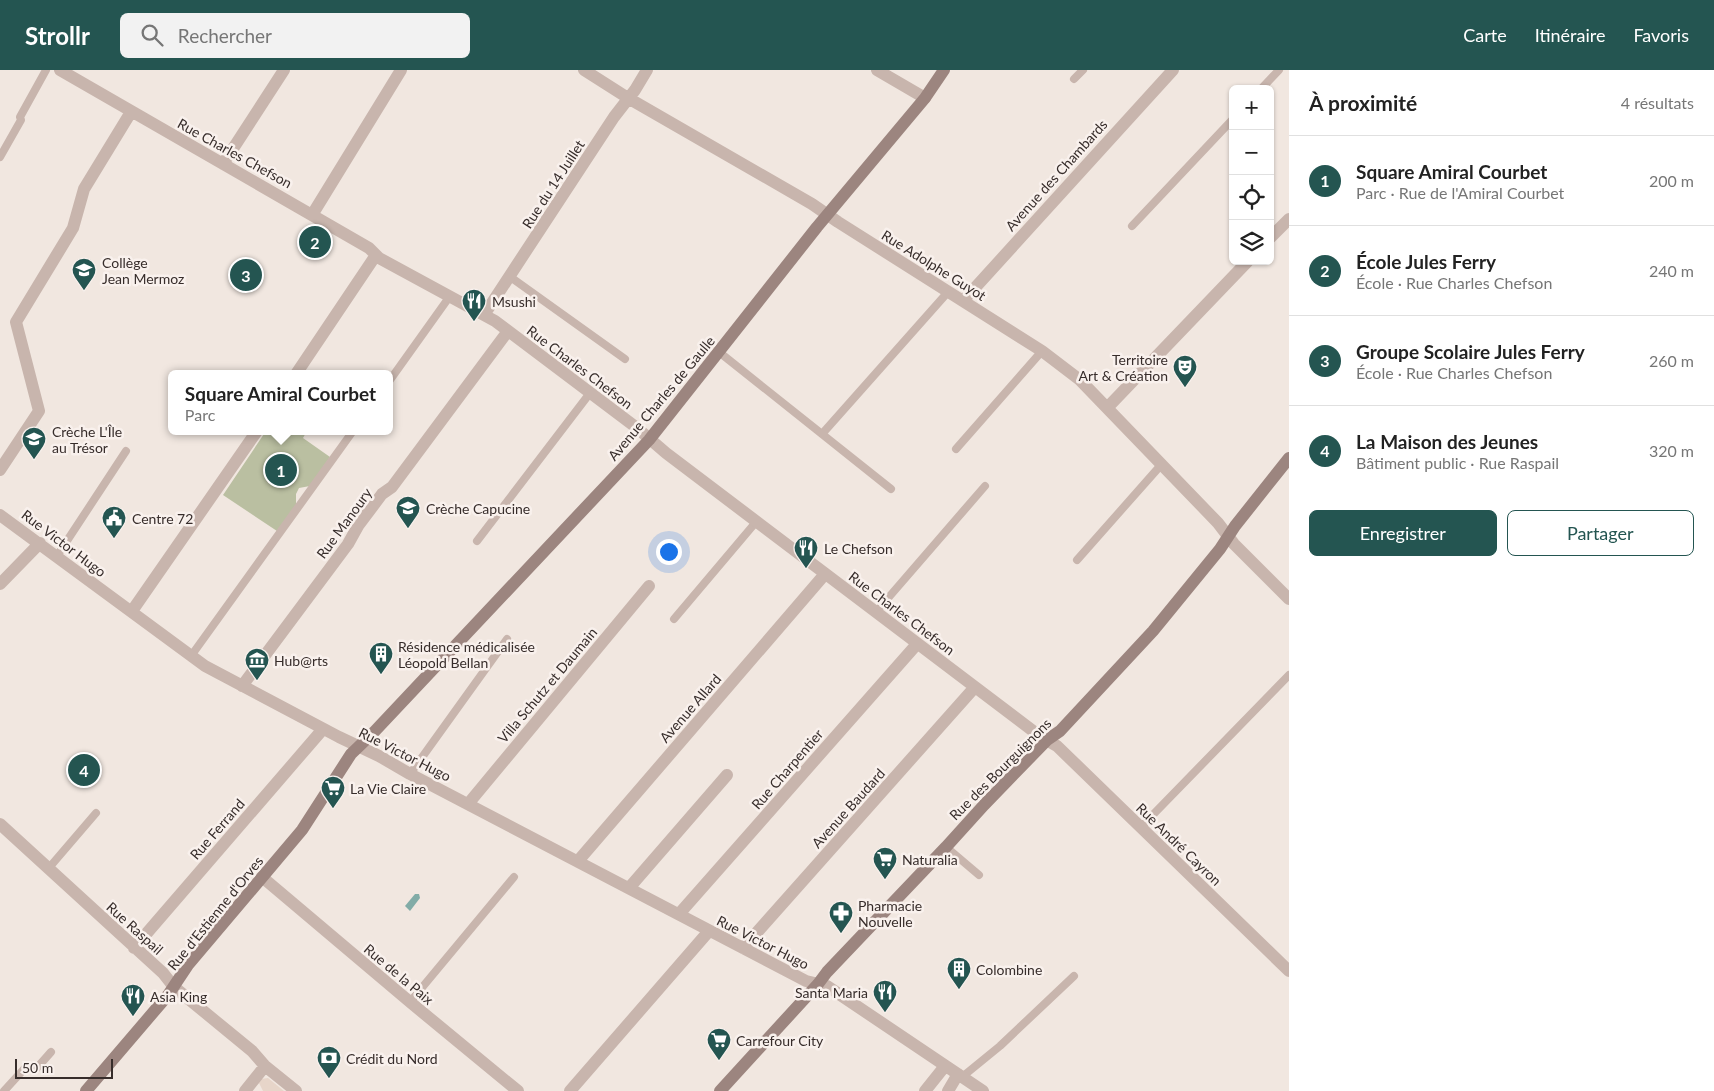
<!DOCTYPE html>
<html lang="fr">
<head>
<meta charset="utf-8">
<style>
  :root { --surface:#fff; --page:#f2f2f2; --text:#222; --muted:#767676; --line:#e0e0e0; --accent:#245551 }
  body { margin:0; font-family:Lato,sans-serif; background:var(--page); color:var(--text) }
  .controls { position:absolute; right:15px; top:15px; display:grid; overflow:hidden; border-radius:8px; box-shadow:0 1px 4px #0004 }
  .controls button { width:45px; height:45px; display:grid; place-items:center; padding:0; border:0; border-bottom:1px solid var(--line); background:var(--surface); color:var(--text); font:25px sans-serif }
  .scale { position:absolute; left:15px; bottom:12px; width:98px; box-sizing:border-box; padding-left:5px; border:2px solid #372d2b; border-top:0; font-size:14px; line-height:18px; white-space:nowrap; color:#372d2b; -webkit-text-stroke:4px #f9f1ed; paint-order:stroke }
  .you { position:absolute; left:668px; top:481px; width:18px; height:18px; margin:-12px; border:4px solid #fff; border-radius:50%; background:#1a73e8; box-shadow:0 0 0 8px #1a73e833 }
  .badge { display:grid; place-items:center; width:32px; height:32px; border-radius:50%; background:var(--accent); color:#fff; font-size:16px; font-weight:700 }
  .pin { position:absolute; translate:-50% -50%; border:2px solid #fff; box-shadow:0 1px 5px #0006 }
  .popup { position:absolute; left:168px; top:300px; width:225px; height:65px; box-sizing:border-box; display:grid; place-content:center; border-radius:8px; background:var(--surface); filter:drop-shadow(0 1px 4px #0005); font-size:16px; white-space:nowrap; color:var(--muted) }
  .popup b { font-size:19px; color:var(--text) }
  .popup::after { content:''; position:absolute; left:50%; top:100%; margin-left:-10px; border:10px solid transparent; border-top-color:var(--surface) }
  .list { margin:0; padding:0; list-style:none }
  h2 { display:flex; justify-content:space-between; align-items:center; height:65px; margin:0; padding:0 20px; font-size:21px }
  h2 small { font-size:16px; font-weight:400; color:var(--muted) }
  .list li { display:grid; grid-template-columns:32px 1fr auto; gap:15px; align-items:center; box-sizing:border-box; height:90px; padding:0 20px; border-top:1px solid var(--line) }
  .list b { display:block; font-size:19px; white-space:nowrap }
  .list p { margin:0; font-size:16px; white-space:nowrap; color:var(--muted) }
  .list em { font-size:16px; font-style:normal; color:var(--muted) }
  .actions { display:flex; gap:10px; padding:15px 20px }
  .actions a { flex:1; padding:11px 0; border:1px solid var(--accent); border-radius:8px; text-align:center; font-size:18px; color:var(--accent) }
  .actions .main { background:var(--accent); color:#fff }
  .icon { flex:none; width:28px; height:28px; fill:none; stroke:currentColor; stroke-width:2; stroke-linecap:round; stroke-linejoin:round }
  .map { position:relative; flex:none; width:1289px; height:1021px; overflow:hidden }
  header { display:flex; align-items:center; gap:30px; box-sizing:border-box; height:70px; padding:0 25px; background:var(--accent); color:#fff }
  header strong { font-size:24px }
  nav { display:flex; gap:28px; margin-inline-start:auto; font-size:18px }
  .search { width:350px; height:45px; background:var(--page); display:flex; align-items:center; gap:12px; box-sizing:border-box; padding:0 18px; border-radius:8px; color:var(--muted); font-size:19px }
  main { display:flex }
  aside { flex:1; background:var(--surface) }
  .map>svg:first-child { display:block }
  .green { fill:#babfa1 }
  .plaza { fill:#e7d5c9 }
  .water { fill:#82aca7 }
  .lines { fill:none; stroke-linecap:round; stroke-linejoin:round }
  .lane { stroke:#c8b5ad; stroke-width:8 }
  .street { stroke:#c8b5ad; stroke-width:12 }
  .secondary { stroke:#9c857f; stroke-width:12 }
  .labels { text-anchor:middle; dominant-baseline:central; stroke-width:5; stroke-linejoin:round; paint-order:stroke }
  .street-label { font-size:14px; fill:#372d2b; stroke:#f9f1ed }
  .poi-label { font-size:14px; fill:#372d2b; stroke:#f9f1ed; text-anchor:start }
</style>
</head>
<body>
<header>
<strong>Strollr</strong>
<div class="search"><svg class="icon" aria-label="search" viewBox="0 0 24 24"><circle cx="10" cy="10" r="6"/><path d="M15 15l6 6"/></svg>Rechercher</div>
<nav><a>Carte</a><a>Itinéraire</a><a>Favoris</a></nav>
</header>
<main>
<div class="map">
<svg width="1289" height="1021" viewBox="0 0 1289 1021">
  <rect width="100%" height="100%" fill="#f1e7e0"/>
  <path class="green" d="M266,361H307L303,368L330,387L310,416L299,418L296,424V435L277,461L223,425Z"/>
  <path class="plaza" d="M268,1008L284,1021H263L259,1013L261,1009Z"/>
  <path class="water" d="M415,824H419L420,828L410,841L405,836Z"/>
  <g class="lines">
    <path class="lane" d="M1074,9L1083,0
      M1261,19L1279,0
      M0,87L21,50L20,47L46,0
      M1132,156L1233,49
      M509,206L625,289
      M719,282L891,419
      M390,310L450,226
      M822,364L948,222
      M956,379L1042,281
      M477,471L590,323
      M57,486L126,381
      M1077,490L1161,395
      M876,542L985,416
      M674,549L756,452
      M191,586L353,361
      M410,704L507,569
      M1140,758L1289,605
      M946,777L979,805
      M48,799L96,743
      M410,932L514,807
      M962,1007L1000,976L1074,906
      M4,1021L25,998L36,999L51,982"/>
    <path class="street" d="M60,0L369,178L379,188L495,251L637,358L666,383L1041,667L1057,676L1289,901
      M584,0L628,28L812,134L838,152L1042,281L1080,310L1218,453L1234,474L1289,529
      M877,0L925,28
      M223,94L284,0
      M312,145L401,0
      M1270,168L1289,149
      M963,231L1173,0
      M484,245L614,47L635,20L647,0
      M296,304L376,185
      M1107,338L1248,191
      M0,400L39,341L16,252L73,158L84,119L131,42
      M0,445L205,596L339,667L379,686L410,704L806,911L827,916L983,1021
      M0,514L40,473
      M132,541L257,361
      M242,616L348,474L358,456L382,424L392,417L508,261
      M468,734L649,516
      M0,754L163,903L174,917L252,981L265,996L296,1021
      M578,791L825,504
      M262,807L410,932L518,1021
      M629,818L727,705
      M679,844L917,574
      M134,878L323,659
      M743,878L975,617
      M245,1021L265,996
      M570,1021L709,861
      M925,1021L945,996
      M948,1021L958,1004"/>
    <path class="secondary" d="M86,1021L168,925L188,895L302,760L351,684L374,662L649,370L817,157L925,28L944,0
      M720,1021L818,914L827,902L946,777L984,735L1047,670L1060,661L1153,561L1220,479L1235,456L1289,388"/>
  </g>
  <defs>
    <symbol id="school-pin" viewBox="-11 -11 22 30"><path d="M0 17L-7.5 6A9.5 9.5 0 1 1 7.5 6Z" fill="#245551" stroke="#f9f1ed"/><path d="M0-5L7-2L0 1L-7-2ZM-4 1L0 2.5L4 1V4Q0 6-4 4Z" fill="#fff"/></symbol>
    <symbol id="restaurant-pin" viewBox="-11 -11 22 30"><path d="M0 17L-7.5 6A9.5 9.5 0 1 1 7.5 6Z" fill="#245551" stroke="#f9f1ed"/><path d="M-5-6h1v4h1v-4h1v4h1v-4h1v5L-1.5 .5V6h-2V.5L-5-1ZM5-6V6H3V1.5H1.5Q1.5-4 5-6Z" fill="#fff"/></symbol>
    <symbol id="theatre-pin" viewBox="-11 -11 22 30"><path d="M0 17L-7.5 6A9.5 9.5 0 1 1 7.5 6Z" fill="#245551" stroke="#f9f1ed"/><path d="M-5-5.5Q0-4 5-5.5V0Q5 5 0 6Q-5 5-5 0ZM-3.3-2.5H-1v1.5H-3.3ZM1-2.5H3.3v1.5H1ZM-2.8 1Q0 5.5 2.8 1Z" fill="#fff"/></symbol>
    <symbol id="civic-pin" viewBox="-11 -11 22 30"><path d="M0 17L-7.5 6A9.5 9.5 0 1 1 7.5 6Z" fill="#245551" stroke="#f9f1ed"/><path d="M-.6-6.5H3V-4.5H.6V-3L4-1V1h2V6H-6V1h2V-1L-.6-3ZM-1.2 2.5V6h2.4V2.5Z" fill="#fff"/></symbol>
    <symbol id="building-pin" viewBox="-11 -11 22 30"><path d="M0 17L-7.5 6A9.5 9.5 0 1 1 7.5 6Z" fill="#245551" stroke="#f9f1ed"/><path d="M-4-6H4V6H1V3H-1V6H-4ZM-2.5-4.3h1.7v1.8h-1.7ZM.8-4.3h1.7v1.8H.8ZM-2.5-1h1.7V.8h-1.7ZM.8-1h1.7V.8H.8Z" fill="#fff"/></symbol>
    <symbol id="museum-pin" viewBox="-11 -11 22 30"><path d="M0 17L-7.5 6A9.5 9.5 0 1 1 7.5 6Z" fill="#245551" stroke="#f9f1ed"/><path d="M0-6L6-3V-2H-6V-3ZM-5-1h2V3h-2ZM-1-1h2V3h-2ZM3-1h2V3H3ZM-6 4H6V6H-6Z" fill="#fff"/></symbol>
    <symbol id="supermarket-pin" viewBox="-11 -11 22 30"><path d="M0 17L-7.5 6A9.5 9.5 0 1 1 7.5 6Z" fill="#245551" stroke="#f9f1ed"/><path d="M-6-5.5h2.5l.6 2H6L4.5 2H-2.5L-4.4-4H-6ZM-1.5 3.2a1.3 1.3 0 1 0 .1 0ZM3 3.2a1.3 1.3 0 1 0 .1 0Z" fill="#fff"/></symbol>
    <symbol id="pharmacy-pin" viewBox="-11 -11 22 30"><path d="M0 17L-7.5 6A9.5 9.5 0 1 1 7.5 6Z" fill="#245551" stroke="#f9f1ed"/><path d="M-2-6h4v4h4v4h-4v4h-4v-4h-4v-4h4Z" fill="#fff"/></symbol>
    <symbol id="bank-pin" viewBox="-11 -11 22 30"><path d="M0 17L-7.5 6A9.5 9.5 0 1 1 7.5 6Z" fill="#245551" stroke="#f9f1ed"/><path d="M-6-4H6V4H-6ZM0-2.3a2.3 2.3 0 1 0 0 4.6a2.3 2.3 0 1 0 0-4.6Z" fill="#fff"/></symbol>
  </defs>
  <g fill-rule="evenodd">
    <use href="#school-pin" x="70" y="186" width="28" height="38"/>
    <use href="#restaurant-pin" x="460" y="217" width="28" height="38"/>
    <use href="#theatre-pin" x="1171" y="283" width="28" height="38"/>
    <use href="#school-pin" x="20" y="355" width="28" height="38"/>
    <use href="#school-pin" x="394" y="424" width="28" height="38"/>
    <use href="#civic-pin" x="100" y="434" width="28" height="38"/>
    <use href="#restaurant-pin" x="792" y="464" width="28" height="38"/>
    <use href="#building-pin" x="367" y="570" width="28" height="38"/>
    <use href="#museum-pin" x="243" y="576" width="28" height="38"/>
    <use href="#supermarket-pin" x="319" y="704" width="28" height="38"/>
    <use href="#supermarket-pin" x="871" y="775" width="28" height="38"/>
    <use href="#pharmacy-pin" x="827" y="829" width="28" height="38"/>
    <use href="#building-pin" x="945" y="885" width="28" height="38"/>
    <use href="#restaurant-pin" x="871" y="908" width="28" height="38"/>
    <use href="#restaurant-pin" x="119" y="912" width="28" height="38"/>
    <use href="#supermarket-pin" x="705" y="956" width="28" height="38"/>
    <use href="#bank-pin" x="315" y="974" width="28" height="38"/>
  </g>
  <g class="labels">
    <g class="street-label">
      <text transform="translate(235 83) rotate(29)">Rue Charles Chefson</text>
      <text transform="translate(1056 105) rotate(-48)">Avenue des Chambards</text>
      <text transform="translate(553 114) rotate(-57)">Rue du 14 Juillet</text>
      <text transform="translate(934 195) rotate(32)">Rue Adolphe Guyot</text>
      <text transform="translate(580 297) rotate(37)">Rue Charles Chefson</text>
      <text transform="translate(661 328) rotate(-50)">Avenue Charles de Gaulle</text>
      <text transform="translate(344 453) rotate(-54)">Rue Manoury</text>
      <text transform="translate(64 473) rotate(37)">Rue Victor Hugo</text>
      <text transform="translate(902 543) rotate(37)">Rue Charles Chefson</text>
      <text transform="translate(547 615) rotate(-50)">Villa Schutz et Daumain</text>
      <text transform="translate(690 638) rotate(-49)">Avenue Allard</text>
      <text transform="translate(405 684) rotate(27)">Rue Victor Hugo</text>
      <text transform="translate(787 699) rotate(-49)">Rue Charpentier</text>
      <text transform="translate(1000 699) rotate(-45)">Rue des Bourguignons</text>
      <text transform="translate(848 738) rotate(-48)">Avenue Baudard</text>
      <text transform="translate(217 759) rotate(-49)">Rue Ferrand</text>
      <text transform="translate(1179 774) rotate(44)">Rue André Cayron</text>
      <text transform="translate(215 843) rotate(-51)">Rue d'Estienne d'Orves</text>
      <text transform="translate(135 858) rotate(42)">Rue Raspail</text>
      <text transform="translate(763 872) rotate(27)">Rue Victor Hugo</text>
      <text transform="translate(399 904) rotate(40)">Rue de la Paix</text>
    </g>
    <g class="poi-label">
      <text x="102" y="192">Collège<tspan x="102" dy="16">Jean Mermoz</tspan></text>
      <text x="492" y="231">Msushi</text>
      <text x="1168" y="289" text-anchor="end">Territoire<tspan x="1168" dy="16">Art &amp; Création</tspan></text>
      <text x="52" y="361">Crèche L'Île<tspan x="52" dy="16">au Trésor</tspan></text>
      <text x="426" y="438">Crèche Capucine</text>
      <text x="132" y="448">Centre 72</text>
      <text x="824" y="478">Le Chefson</text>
      <text x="398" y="576">Résidence médicalisée<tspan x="398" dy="16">Léopold Bellan</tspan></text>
      <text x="274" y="590">Hub@rts</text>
      <text x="350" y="718">La Vie Claire</text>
      <text x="902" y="789">Naturalia</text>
      <text x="858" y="835">Pharmacie<tspan x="858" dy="16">Nouvelle</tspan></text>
      <text x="976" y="899">Colombine</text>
      <text x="868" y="922" text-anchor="end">Santa Maria</text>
      <text x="150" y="926">Asia King</text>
      <text x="736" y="970">Carrefour City</text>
      <text x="346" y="988">Crédit du Nord</text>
    </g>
  </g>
</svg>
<div class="controls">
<button>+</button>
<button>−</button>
<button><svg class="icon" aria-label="locate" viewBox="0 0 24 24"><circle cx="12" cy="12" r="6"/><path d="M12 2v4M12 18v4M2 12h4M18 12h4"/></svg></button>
<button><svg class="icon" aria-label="layers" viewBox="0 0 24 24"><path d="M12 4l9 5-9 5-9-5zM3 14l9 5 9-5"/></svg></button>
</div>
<div class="scale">50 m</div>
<div class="you"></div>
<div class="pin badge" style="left:281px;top:400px">1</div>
<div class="popup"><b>Square Amiral Courbet</b>Parc</div>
<div class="pin badge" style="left:315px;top:172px">2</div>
<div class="pin badge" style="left:246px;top:205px">3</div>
<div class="pin badge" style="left:84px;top:700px">4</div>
</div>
<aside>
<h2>À proximité<small>4 résultats</small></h2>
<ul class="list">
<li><span class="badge">1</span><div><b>Square Amiral Courbet</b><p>Parc · Rue de l'Amiral Courbet</p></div><em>200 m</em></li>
<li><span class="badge">2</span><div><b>École Jules Ferry</b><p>École · Rue Charles Chefson</p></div><em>240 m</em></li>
<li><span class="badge">3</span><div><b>Groupe Scolaire Jules Ferry</b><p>École · Rue Charles Chefson</p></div><em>260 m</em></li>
<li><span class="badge">4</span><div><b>La Maison des Jeunes</b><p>Bâtiment public · Rue Raspail</p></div><em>320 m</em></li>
</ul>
<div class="actions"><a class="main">Enregistrer</a><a>Partager</a></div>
</aside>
</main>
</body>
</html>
